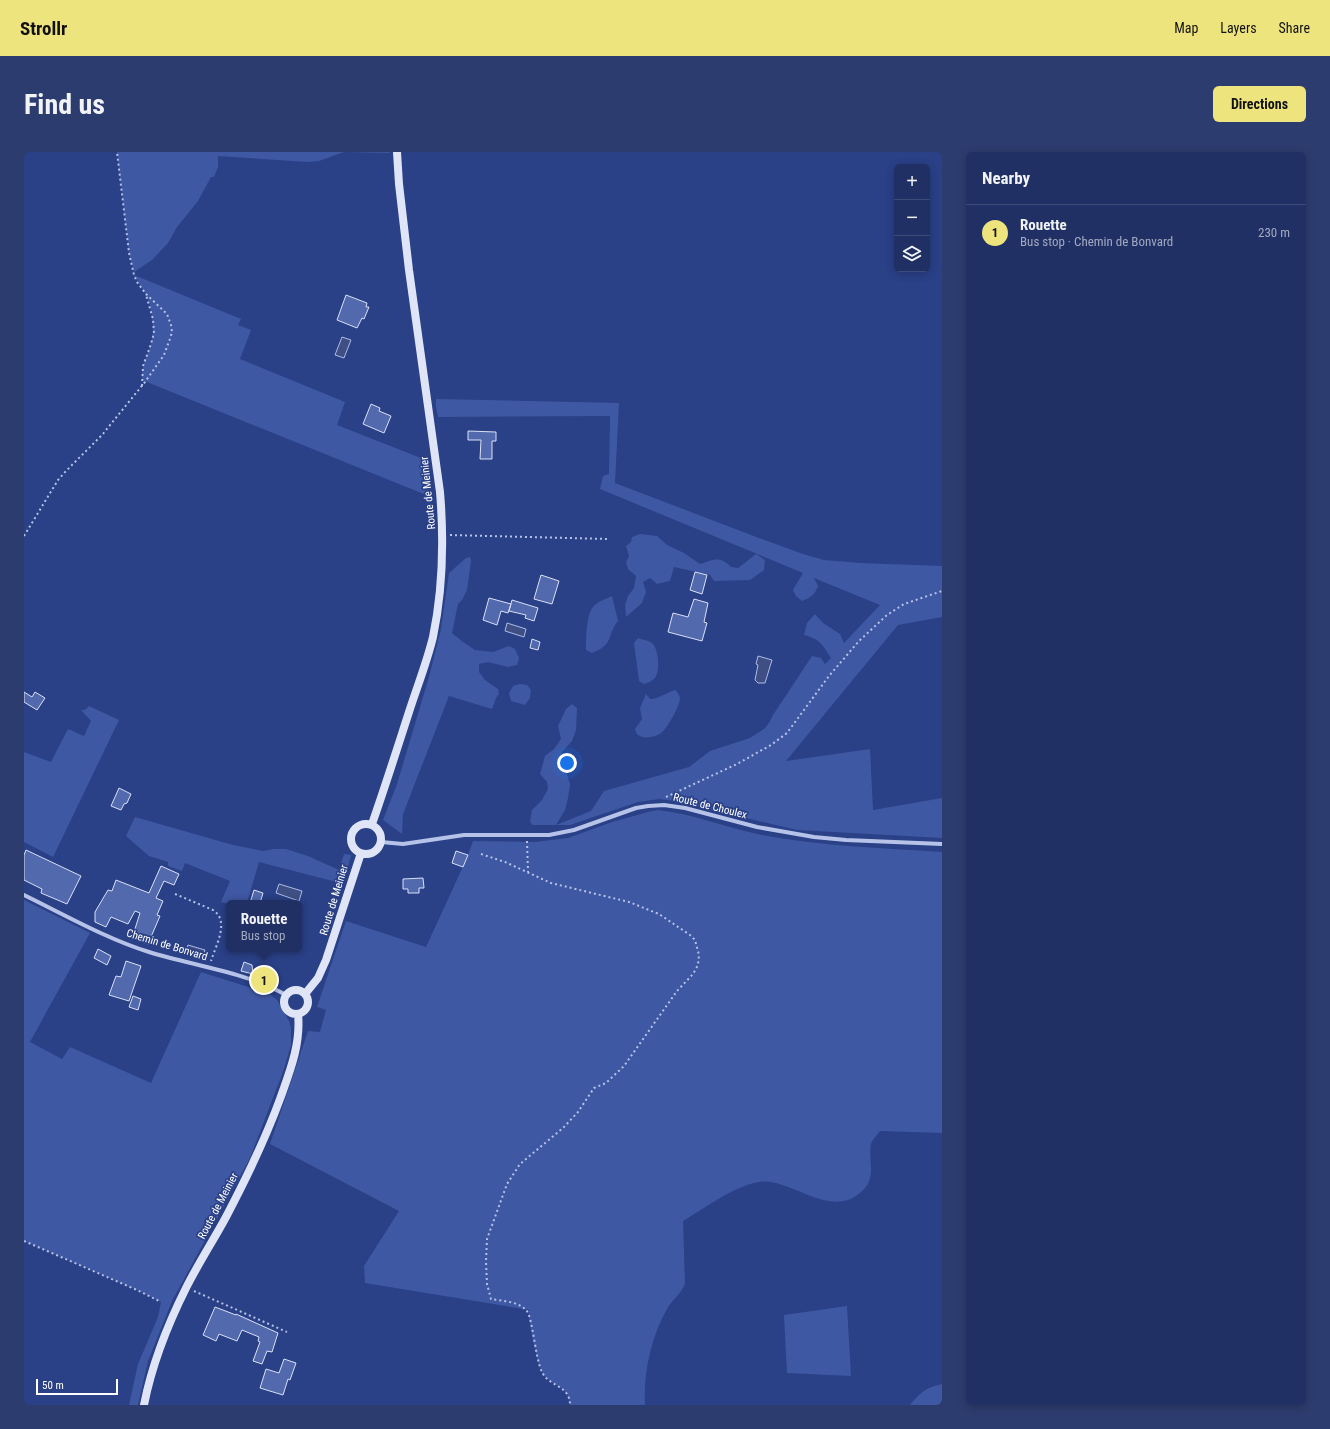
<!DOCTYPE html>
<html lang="en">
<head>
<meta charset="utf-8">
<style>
  :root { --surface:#203065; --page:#2d3c6e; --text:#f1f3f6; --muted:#a2a9bf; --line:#3d4b79; --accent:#eee47d }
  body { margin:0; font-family:"Roboto Condensed",sans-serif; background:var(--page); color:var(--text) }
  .controls { position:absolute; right:12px; top:12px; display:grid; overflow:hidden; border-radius:6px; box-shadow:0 2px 10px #0003 }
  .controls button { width:36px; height:36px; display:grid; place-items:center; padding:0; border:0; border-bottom:1px solid var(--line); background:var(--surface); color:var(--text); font:20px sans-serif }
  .scale { position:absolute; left:12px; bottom:10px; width:82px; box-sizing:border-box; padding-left:4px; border:2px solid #fff; border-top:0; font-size:11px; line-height:14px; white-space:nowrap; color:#fff; -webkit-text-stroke:3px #2a4087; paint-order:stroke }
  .you { position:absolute; left:543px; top:611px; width:14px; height:14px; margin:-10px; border:3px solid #fff; border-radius:50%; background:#1a73e8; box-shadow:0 0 0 6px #1a73e833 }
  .badge { display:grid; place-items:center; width:26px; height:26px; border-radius:50%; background:var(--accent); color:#111; font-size:13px; font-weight:700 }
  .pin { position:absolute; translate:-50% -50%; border:2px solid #fff; box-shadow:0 1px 4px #0006 }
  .popup { position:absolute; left:202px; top:748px; width:76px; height:52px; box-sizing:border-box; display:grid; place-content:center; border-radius:6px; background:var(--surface); filter:drop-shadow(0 1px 3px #0005); font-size:13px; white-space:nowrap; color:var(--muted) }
  .popup b { font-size:15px; color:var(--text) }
  .popup::after { content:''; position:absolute; left:50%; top:100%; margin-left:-8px; border:8px solid transparent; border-top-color:var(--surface) }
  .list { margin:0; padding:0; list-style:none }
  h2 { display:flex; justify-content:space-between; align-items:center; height:52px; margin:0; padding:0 16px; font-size:17px }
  h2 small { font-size:13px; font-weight:400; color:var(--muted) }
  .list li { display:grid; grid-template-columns:26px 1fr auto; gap:12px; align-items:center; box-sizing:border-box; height:56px; padding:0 16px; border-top:1px solid var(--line) }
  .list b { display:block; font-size:15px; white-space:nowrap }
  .list p { margin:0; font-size:13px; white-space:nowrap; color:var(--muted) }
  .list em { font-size:13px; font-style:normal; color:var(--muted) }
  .icon { flex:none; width:22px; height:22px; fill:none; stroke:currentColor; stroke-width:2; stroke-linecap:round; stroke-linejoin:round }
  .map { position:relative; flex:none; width:918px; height:1253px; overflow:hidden; border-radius:6px }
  header { display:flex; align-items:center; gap:24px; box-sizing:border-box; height:56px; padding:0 20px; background:var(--accent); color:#111 }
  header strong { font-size:19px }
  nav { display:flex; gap:22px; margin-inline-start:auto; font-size:14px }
  .intro { display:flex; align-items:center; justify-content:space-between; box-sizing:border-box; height:96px; padding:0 24px }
  h1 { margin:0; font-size:28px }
  .button { padding:10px 18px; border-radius:6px; background:var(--accent); color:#111; font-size:14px; font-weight:700 }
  main { display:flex; gap:24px; padding:0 24px }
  aside { flex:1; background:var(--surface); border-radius:6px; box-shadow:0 2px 10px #0003 }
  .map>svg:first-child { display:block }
  .green { fill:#3f58a3 }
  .water { fill:#3f4f83; stroke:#abbbe8 }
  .building { fill:#5369ae; stroke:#d9e1f6 }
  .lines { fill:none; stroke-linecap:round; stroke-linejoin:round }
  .path { stroke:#b6c2e8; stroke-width:2; stroke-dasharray:2 3; stroke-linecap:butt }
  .street { stroke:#b6c2e8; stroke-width:4 }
  .secondary { stroke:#dfe5f7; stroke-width:8 }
  .labels { text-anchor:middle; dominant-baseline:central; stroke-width:3.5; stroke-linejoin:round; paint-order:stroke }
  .street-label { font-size:11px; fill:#fff; stroke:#2a4087 }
</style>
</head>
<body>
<header>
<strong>Strollr</strong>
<nav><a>Map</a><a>Layers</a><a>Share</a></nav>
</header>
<div class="intro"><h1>Find us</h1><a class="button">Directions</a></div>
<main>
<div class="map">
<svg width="918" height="1253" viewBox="0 0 918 1253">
  <rect width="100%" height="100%" fill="#2a4087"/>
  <path class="green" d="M93,0H366V1L320,0L295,9L284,10L194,4V15L190,25H187L174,49L153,75L144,91L128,108L110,120L105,101Z
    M110,123L217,167L214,173L227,178L216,207L321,250L313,273L402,308L407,345L118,228C117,215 123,204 127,192C131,179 128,153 121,141C118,135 113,129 110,123Z
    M412,247L595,251L591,331L735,386L779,402L800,408L836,411L918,414V465L874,473L762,609L846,597L849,658L918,646V686L773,678L651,649L635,647L614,650L546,673H509L506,670L508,658L518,648L524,637L523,630L516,622L521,604L530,597L537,587L534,574L542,557L548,552L553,556L552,578L548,589L538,600V607L546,632L544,646L541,658L532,673L567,659L580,639L665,615L686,599L726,586L740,577L745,571L749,563L788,504L797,506L801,512L807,506C799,493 796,487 780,483L783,471L791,462L799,471L816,482L820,491L856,453L790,426L794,434C791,443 786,446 778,449L772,444L769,438L779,421L576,337L579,324L585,322L586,264L414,265L412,254Z
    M616,382L633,384L643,393L660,401L676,412C689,408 696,403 707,415L714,416L732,402L741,408L740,418L726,428L690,429L686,423L650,415L646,429L633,432L626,426L619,430L622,440L618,451L602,465L601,453L604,444L610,436L612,424L604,417L602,410L605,404L602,394L607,390L608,385Z
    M446,405L447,409L443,438L438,448L434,452L428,481L439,490L451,498L469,500L485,494L491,497L495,506L493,513L484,515L464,510L455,512V520L461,528L474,537L475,542L472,546L468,557L425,544L379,662L378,682L359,668L373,632L405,525L417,477L425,421L442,406Z
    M588,444L594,469C582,484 591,492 568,501L562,498C562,488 562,463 569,455C574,449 582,447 588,444Z
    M614,486C619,488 625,488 629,492C635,500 636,518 631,526C628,529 624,531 620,532L615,529L610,491Z
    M496,532L503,533L507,538L506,546L501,553L487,549L485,541L489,534Z
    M651,538C654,540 655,543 656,546C656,554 643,577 637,581C632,585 618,588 613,582C613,582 611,578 611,577L618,567L616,556L622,542L626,547C632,548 644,540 651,538Z
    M65,554L95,568L29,705L0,690V600L27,610L44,577L60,584L67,569L57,558H61Z
    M634,658C670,662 703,676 738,683C797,694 858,696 918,700V981L856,979C853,983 848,988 847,992C844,1007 852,1023 841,1036C809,1072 768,1025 735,1030C710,1034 681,1056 659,1069L661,1132C657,1142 648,1148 643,1157C627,1185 619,1222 621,1253H546C546,1234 528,1235 519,1222C514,1215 503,1166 505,1158L341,1131L340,1114L375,1059L246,992L284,879L296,880L302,858L293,855L322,769L402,795L442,708L449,689L511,690L544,686L588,670L624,660Z
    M111,665L209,693L239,699L250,697H262L284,704L315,718L320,702L327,703L320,732L235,710L223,751H205V752L197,750L206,729L161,711L158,719L144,714V710L125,704L102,684Z
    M0,748L66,781L6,890L38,907L46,895L127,931L177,820L246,842L253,848L265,869L267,876V893L259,920L226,1006L148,1149L124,1209L114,1253H105L114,1212L134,1165L137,1150L113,1138L0,1089Z
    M823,1154L827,1224L763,1221L760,1163Z
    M918,1232V1253H886C897,1240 901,1236 918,1232Z"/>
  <path class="water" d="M318,185L327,188L320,206L311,203Z
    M483,471L502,477L500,485L481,479Z
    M734,504L748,508L741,531H734L731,528L734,513L732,512Z
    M255,732L278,739L275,749L252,741Z
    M164,793L181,798L178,806L163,800L162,798Z"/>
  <path class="building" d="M322,143L343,151L342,155H345L340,167L338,166L333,176L313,168Z
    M347,252L356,256L355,259L367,264L360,281L339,272Z
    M444,279L472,280V289H468V307H456L457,288H444Z
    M671,420L683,423L678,442L666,438Z
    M517,423L535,429L528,452L510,447Z
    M465,446L487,452L484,461L477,459L473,473L459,468Z
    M670,447L684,451L680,470L683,471L678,489L644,480L649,461L664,465Z
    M488,448L514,456L510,469L501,466L502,463L485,459Z
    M508,487L516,490L514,498L506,496Z
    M0,540L8,545L11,540L21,546L13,558L0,550Z
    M95,636L107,642L103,651L100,652L97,658L87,654Z
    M2,698L57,724L43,752L17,741L18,737L0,728V703Z
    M432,699L444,703L439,715L428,711Z
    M137,714L155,722L150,733L140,729L132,746L139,749L133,763L136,764L124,792L113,788L115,782L110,780L116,761L111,759L104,772L87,765L82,775L71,770V760L84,738L88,739L92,728L125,741Z
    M399,726L400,736H395V741H384V737H379V727Z
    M230,738L239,741L236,751H226Z
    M74,797L87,804L83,813L70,806Z
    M102,809L117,814L105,849L85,843L92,824L97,825Z
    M220,810L228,813L229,822L217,819Z
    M109,844L117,847L114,858L105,855Z
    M191,1155L212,1163V1162L254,1181L248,1200L243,1199L238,1212L229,1209L236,1190L234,1189L235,1185L218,1178L213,1189L195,1182L192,1189L179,1183Z
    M260,1207L272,1211L266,1228L264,1227L259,1243L236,1236L242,1217L255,1221Z"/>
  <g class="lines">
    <path class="path" d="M118,234L119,214L127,192L130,181L129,167L122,143
      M426,383L583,387
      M0,384L34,328L42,319L78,283L121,230L140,203L147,184L148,176L143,162L122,142L113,130L110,123L105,101L93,0
      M642,645L713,612L747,593L763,581L805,524L835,489L863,463L880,452L918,439
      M503,689L504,720
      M457,702L481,710L527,731L605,750L635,762L666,783L671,788L675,803L674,813L669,822L653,839L600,914L582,931L570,936L554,960L539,976L496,1012L483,1032L463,1087L462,1109L463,1132L467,1147C478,1149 493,1149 502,1158C509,1165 511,1206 518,1220C525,1235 546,1233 546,1253
      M151,742L189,758C206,769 192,793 187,809
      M0,1089L113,1138L137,1150
      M170,1139L263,1180"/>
    <path class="street" d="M357,690L379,692L440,683H525L550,678L612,656L624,654L640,653L661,656L733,675L790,685L822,688L918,692
      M0,743C39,762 83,787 125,800C171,814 221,820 262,843"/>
    <path class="secondary" d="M327 687a15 15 0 1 1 30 0a15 15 0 1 1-30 0Z
      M348,672C361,635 373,597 385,560C393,535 403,510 409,485C419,437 420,388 416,340L385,118L375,32L373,0
      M260 850a12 12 0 1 1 24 0a12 12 0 1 1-24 0Z
      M281,842L294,826L302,808L337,701
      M120,1253C128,1212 143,1174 162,1136C174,1112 189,1089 202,1065C222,1027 241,988 256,947C266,919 277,892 274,862"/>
  </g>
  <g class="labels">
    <g class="street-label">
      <text transform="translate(404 341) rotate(-96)">Route de Meinier</text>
      <text transform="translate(686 654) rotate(14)">Route de Choulex</text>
      <text transform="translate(310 748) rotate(-73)">Route de Meinier</text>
      <text transform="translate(143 793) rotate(17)">Chemin de Bonvard</text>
      <text transform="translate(194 1054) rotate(-62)">Route de Meinier</text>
    </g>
  </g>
</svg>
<div class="controls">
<button>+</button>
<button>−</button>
<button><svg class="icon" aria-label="layers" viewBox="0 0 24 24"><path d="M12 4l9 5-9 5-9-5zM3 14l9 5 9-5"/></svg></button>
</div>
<div class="scale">50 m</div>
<div class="you"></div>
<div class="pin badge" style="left:240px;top:828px">1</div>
<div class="popup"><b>Rouette</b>Bus stop</div>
</div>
<aside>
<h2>Nearby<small></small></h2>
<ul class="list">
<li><span class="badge">1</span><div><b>Rouette</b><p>Bus stop · Chemin de Bonvard</p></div><em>230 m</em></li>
</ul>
</aside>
</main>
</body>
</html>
